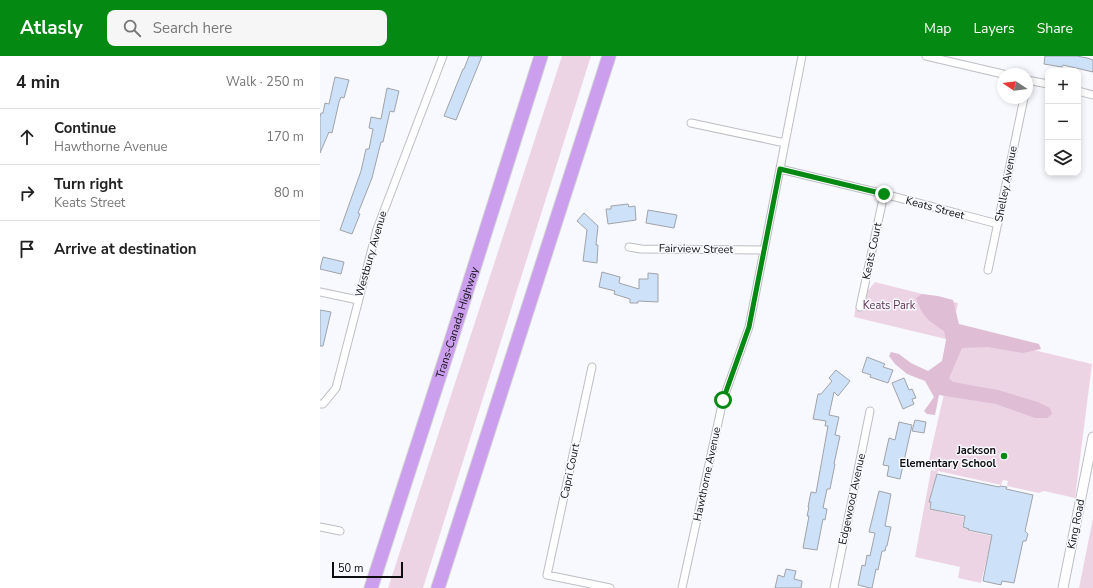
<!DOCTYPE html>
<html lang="en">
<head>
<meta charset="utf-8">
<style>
  :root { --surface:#fff; --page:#f6f6f6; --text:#222; --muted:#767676; --line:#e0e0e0; --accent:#048912 }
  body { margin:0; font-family:"Nunito Sans",sans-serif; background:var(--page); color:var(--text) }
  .controls { position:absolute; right:12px; top:12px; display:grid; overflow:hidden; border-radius:8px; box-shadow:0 2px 6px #0003 }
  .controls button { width:36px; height:36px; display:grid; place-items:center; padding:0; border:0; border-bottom:1px solid var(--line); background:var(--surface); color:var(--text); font:20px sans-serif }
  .compass { position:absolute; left:677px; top:12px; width:36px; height:36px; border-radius:50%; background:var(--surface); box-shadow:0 2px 6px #0003; rotate:283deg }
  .scale { position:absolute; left:12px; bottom:10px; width:71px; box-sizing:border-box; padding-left:4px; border:2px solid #0e0e10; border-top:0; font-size:11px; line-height:14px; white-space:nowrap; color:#0e0e10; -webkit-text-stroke:3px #f8f9ff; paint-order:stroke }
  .stop { position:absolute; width:12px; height:12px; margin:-9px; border:3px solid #048912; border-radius:50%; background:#fff }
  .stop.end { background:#048912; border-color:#fff; box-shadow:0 1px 4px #0008 }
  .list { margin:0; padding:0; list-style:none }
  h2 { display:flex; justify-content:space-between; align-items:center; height:52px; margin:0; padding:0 16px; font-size:17px }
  h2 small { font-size:13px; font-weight:400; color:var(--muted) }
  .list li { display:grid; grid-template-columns:26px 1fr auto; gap:12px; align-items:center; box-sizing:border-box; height:56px; padding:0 16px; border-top:1px solid var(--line) }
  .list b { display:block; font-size:15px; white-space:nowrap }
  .list p { margin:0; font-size:13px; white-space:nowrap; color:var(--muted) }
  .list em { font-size:13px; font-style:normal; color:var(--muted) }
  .icon { flex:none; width:22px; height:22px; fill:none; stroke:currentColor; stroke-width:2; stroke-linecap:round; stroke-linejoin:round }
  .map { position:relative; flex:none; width:773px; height:532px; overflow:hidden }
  header { display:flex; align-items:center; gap:24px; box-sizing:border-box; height:56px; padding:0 20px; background:var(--accent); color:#fff }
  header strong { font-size:19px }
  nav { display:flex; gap:22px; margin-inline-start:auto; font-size:14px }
  .search { width:280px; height:36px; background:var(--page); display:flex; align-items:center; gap:10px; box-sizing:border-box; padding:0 14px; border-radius:8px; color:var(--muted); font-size:15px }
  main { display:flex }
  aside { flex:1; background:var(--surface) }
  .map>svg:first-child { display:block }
  .green { fill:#edd4e5 }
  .forest { fill:#dfbdd5 }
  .building { fill:#cde1f9; stroke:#a0a3a8 }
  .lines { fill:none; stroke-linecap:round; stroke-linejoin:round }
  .minor-casing { stroke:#bdbec4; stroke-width:9 }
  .tertiary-casing { stroke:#bdbec4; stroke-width:11 }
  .motorway-casing { stroke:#d4d4d4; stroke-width:15 }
  .minor { stroke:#fff; stroke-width:7 }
  .tertiary { stroke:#fff; stroke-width:9 }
  .motorway { stroke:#cb9eee; stroke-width:13 }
  .route { stroke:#048912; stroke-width:5 }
  .poi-dot { fill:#048912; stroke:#f8f9ff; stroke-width:1.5 }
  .labels { text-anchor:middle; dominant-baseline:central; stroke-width:3; stroke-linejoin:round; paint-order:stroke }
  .street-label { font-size:11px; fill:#0e0e10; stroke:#f8f9ff }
  .park-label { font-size:11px; fill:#5f3253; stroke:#f8f9ff }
  .poi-label { font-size:11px; font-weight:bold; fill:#0e0e10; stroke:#f8f9ff; text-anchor:end }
</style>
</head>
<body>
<header>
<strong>Atlasly</strong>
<div class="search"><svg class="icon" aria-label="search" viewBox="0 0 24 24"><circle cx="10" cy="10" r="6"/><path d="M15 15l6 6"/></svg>Search here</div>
<nav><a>Map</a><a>Layers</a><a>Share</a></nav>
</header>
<main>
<aside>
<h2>4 min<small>Walk · 250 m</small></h2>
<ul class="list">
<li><svg class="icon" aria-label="ahead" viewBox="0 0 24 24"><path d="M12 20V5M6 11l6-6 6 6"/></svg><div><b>Continue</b><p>Hawthorne Avenue</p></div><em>170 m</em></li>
<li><svg class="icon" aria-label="right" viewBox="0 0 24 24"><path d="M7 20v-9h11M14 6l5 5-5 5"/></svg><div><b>Turn right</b><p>Keats Street</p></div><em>80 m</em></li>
<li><svg class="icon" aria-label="arrive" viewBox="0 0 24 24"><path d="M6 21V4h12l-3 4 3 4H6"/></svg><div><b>Arrive at destination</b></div></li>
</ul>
</aside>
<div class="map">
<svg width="773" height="532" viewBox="0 0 773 532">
  <rect width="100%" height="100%" fill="#f8f9ff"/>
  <path class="green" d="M242,0H271L103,532H68Z
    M555,226L638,247L630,284L534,261L536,249Z
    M638,276L772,308L755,442L724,435L719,437L687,430L688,425L683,424L681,429L618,415L614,432H612L611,438H612L609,453L644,461L642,471L648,473V475L672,480L661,527L638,522L640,511L595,501L611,414L617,415L608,408Z
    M773,462V532H759Z"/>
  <path class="forest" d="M602,238L618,240L633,244L639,268L719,288L721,293L703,297L668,291L642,292L629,322L633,326L678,334L718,346L730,352L732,358L727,362H715L676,348L619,339L615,359L607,358L604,355L614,341L605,325L587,318L575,308L569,300L571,296L579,298L591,307L608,315L622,305L626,284L624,275C609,265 602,261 596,242Z"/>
  <path class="building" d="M149,0H162L136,64L124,60L143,13H144Z
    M725,0H757L767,2L773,4V16L743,9L742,11L724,8Z
    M15,21L29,24L24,42L21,41L19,46L12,77L9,76L0,97V61L1,57H3L5,47L9,48Z
    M67,32L79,35L74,56L70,55L63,86H61L52,122L38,157L40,158L32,178L20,174L41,115L46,93H49L53,73L49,72L51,61L61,63Z
    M308,148L309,151L315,150L316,164L288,168L286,153H291V150Z
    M328,154L357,159L354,172L326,167Z
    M264,157L278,170L276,189H278L277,207L263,205L267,174L257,165Z
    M3,201L24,206L21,218L0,213Z
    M282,216L300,221L299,227L319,233V223H328V217L338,218V246L318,245V247H310V243L294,238L295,235L279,231Z
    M0,254L11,256L3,290H0Z
    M547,301L565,308L563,311L573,314L568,327L550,321L551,319L542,316Z
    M516,314L530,325L518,340L514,336L509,359L519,361L515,379L520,380L514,408H515L510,433H507L503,452L507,453L505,464L503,463L497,494L483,492L489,460H487L489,451H488L491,436L496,437L508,370H505L506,365L493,363L498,338H501L512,325L509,322Z
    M584,322L589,334L592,333L596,342L592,343L594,348L583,353L572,327Z
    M595,364L606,366L604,377L592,375Z
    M579,366L592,369L580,423L567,420L569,410L563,409L569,382L575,384Z
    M617,418L679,431L680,430L687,431L686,433L713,439L705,475L708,478L706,485H703L694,527L682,525L681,529L663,525L672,479L648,474L649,473L643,471L645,460L610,453L611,446H609Z
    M559,435L571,438L565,470L571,471L567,490H566L565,495H562L558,514L556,513L552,532H550L538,529L542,509L545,510L547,499L550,500L555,477L549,476Z
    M466,513L476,515L474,523L482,525L481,532H455L458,519L464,521Z"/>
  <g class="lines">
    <defs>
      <path id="minor" d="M606,0L683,18
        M707,24L728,28
        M758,35L773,39
        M371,67L465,87
        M460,113L564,138L678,168
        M309,191L321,193L444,194
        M668,214L704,42
        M0,236L38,244
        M540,251L564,138
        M272,311L227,519L290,532
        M0,348H3L16,332L57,173L123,0
        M0,471L20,475
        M362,532L403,344L429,271L482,0
        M514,532L550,355"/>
      <path id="tertiary" d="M743,532L773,381"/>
      <g id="motorway">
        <path id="s1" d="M51,532L130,288L221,0"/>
        <path d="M118,532L289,0"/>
      </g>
    </defs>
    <use href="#minor" class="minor-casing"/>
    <use href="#tertiary" class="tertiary-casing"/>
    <use href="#motorway" class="motorway-casing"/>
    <use href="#minor" class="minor"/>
    <use href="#tertiary" class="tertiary"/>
    <use href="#motorway" class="motorway"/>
  </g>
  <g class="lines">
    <path class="route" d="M403,344L429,271L460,113L564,138"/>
  </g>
  <circle class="poi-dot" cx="684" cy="400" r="4"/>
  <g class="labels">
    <g class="street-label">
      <text transform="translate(686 128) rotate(-79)">Shelley Avenue</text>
      <text transform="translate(615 152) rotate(15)">Keats Street</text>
      <text transform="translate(376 193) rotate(1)">Fairview Street</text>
      <text transform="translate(552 195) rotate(-78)">Keats Court</text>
      <text transform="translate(51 198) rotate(-74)">Westbury Avenue</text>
      <text stroke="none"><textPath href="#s1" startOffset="279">Trans-Canada Highway</textPath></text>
      <text transform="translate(250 415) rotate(-78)">Capri Court</text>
      <text transform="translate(387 418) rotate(-78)">Hawthorne Avenue</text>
      <text transform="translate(532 443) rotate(-78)">Edgewood Avenue</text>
      <text transform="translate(756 468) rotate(-79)">King Road</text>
    </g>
    <g class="park-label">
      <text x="569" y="249">Keats Park</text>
    </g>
    <g class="poi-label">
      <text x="676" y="394">Jackson<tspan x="676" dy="13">Elementary School</tspan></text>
    </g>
  </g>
</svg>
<div class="controls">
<button>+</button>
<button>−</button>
<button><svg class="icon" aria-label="layers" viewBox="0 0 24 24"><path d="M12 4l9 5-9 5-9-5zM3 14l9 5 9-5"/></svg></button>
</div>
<svg class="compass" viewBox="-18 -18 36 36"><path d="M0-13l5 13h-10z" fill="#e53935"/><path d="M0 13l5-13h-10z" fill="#767676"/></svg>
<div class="scale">50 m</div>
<div class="stop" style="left:403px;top:344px"></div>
<div class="stop end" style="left:564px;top:138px"></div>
</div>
</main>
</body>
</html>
